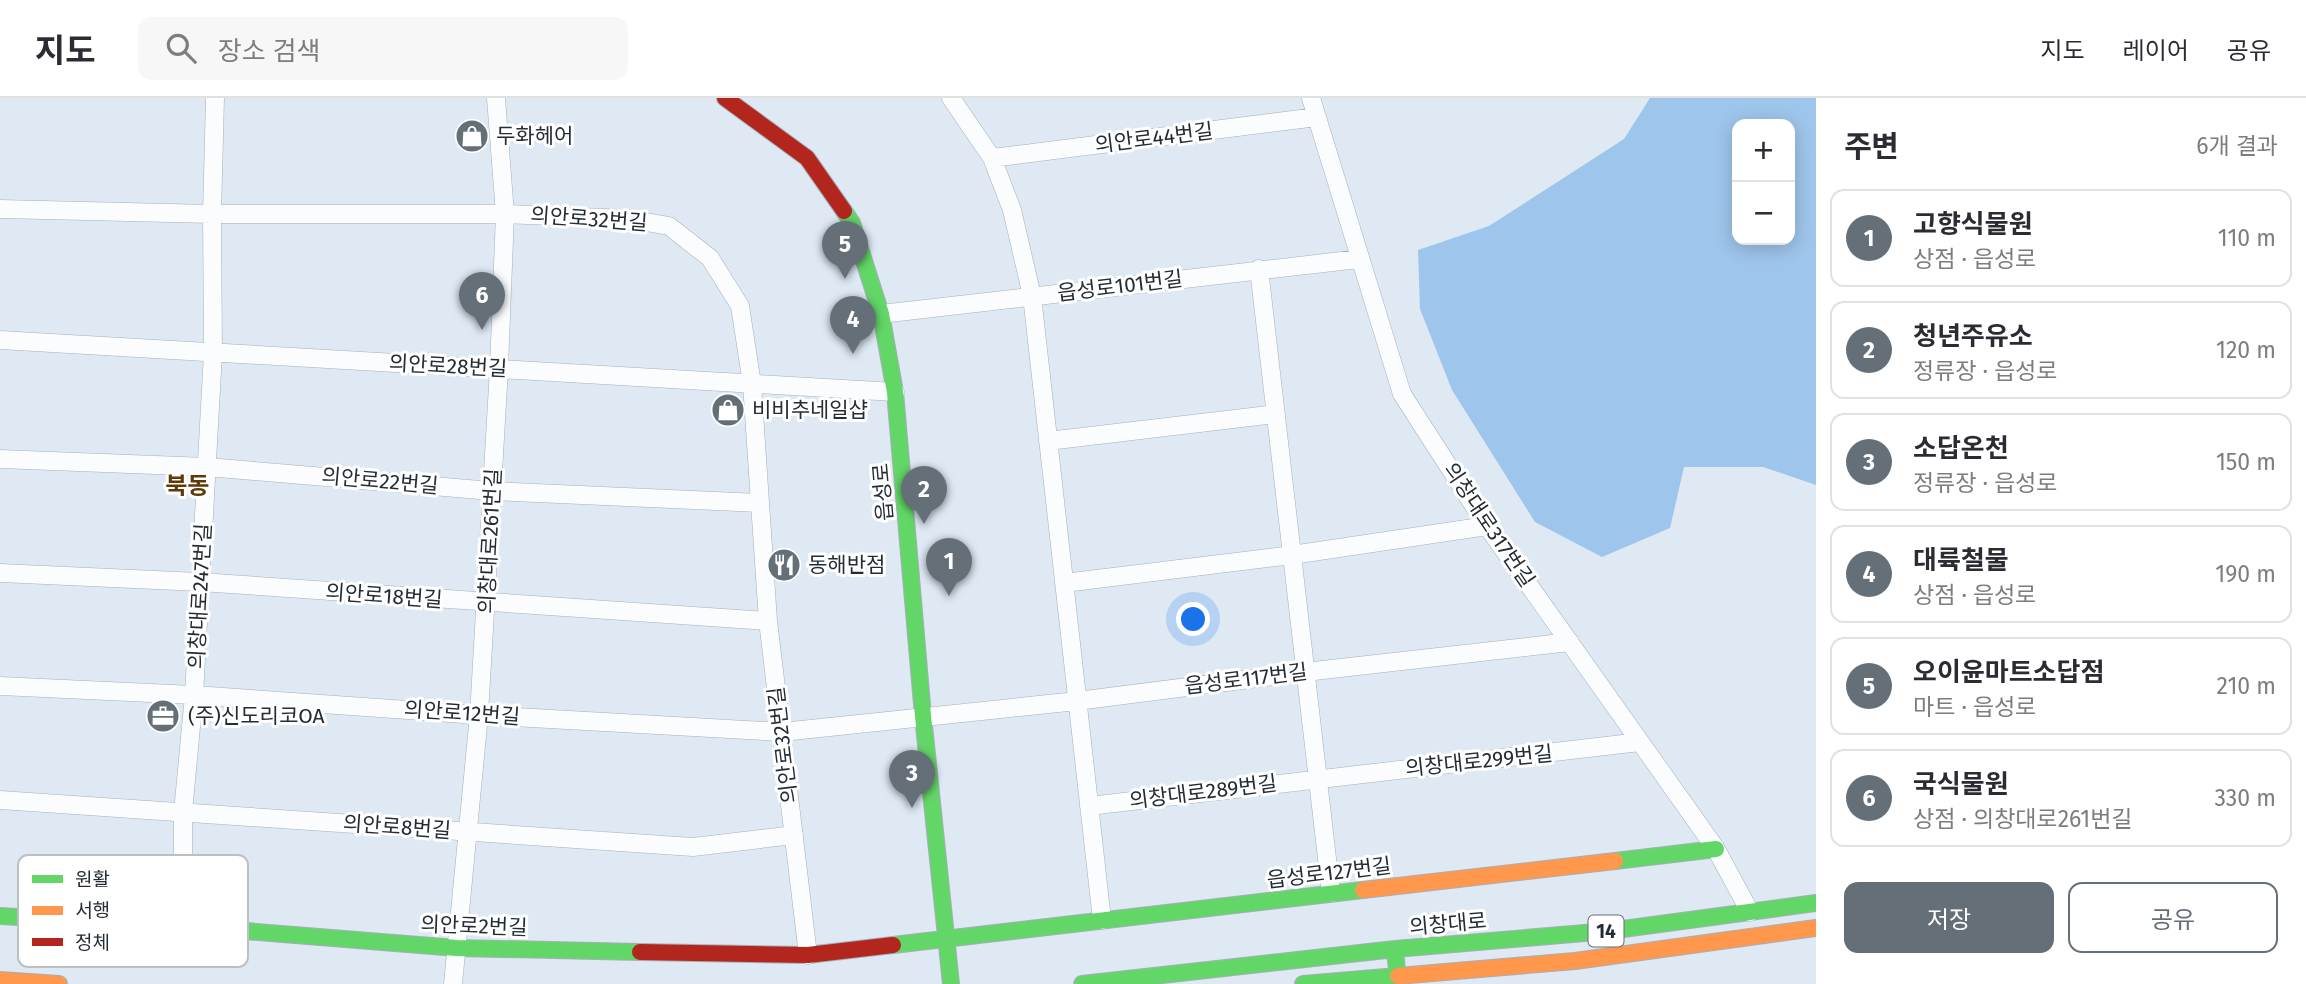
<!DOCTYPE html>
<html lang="ko">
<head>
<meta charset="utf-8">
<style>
  :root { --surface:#fff; --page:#f7f7f7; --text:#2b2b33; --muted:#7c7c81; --line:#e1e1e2; --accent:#656f78 }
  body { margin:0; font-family:"Fira Sans","Noto Sans KR",sans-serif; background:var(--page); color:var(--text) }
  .controls { position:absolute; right:21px; top:21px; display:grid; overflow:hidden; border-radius:14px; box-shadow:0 4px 18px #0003 }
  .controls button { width:63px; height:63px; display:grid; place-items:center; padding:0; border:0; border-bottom:2px solid var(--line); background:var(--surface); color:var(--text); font:35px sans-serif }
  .you { position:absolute; left:1194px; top:522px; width:24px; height:24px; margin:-18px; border:5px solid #fff; border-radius:50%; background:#1a73e8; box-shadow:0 0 0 10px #1a73e833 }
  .badge { display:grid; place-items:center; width:46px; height:46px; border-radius:50%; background:var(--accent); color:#fff; font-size:23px; font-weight:700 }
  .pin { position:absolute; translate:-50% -58px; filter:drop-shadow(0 2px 4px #0008) }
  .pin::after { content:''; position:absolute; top:37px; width:24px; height:21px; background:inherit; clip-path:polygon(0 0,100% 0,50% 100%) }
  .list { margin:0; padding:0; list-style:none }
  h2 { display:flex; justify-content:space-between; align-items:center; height:91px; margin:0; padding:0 28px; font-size:30px }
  h2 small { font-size:23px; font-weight:400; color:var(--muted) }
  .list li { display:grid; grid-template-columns:46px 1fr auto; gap:21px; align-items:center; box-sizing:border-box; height:98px; margin:0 14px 14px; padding:0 14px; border:2px solid var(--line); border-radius:14px }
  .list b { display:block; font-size:26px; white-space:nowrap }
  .list p { margin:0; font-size:23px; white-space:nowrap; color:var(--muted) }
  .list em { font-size:23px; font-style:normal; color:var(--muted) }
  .actions { display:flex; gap:14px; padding:21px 28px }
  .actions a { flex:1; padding:16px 0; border:2px solid var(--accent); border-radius:14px; text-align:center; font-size:24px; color:var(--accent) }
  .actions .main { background:var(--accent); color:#fff }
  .icon { flex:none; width:38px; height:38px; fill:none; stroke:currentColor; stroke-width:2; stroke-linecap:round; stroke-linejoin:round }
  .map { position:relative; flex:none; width:1816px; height:886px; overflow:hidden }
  header { display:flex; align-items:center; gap:42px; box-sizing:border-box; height:98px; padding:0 35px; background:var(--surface); border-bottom:2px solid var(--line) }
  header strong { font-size:33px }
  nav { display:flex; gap:38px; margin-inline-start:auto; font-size:24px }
  .search { width:490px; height:63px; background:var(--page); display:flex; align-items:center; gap:18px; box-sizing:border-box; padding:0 24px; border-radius:14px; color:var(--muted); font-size:26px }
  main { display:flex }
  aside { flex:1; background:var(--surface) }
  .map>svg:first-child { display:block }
  .forest { fill:#9ec5eb; fill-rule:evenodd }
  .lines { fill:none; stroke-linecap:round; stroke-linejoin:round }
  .street-casing { stroke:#a6b0b9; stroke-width:19 }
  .fast-casing { stroke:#a6b0b9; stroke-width:18 }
  .slow-casing { stroke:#a6b0b9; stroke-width:18 }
  .jam-casing { stroke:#a6b0b9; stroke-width:18 }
  .street { stroke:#fafcfd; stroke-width:18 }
  .fast { stroke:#63d668; stroke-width:16 }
  .slow { stroke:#ff974d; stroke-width:16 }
  .jam { stroke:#b3261e; stroke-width:16 }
  .labels { text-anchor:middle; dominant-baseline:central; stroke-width:6; stroke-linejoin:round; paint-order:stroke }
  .shield { fill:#fff; stroke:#666c72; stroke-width:2 }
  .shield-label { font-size:19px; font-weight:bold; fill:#242d36 }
  .poi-label { font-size:21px; fill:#242d36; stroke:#fff; text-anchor:start }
  .street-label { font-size:21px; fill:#242d36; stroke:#fff }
  .quarter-label { font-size:24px; font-weight:bold; fill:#5f3a06; stroke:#fff }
  .key { fill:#fff; stroke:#bdc0c3; stroke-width:2 }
  .key-label { font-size:19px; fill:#242d36 }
</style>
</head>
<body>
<header>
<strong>지도</strong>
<div class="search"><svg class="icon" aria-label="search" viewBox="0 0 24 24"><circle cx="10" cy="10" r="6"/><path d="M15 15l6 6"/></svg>장소 검색</div>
<nav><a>지도</a><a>레이어</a><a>공유</a></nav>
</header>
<main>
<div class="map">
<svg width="1816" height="886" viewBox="0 0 1816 886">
  <rect width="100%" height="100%" fill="#dee9f4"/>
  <path class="forest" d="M1650,0H1816V387L1763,369H1684L1670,430L1602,459L1535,424L1452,292L1420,211L1418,152L1489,128L1624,41ZM1737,26H1790V142H1737Z"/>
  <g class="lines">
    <defs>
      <path id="street" d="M951,0L992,60L1012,112L1032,198L1102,822
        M1311,0L1402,296L1487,428L1716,751L1750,814
        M992,60L1317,19
        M0,111L212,116H505L629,121L669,128L710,160L740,208L752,286L768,523L808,857
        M1259,171L1331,795
        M881,216L1359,161
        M0,242L895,294
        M1048,343L1276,316
        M0,361L207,369L492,393L760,405
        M0,475L200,484L768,523
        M1064,485L1292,457L1487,428
        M0,588L194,597L479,617L782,634L1077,603L1305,574L1570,544
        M0,702L693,749L794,737
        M1089,708L1640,644
        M183,828V714L194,597L213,255L212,116L215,0
        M453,886L479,617L499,270L505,116L496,0"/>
      <path id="fast" d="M844,113L852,125L881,216L895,294L923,618L951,886
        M1615,763L1716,751
        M0,818L183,828L457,850L640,854
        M893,847L1363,792
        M1395,851L1608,833L1816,805
        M1082,886L1395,851L1397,873
        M1303,886L1398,878"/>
      <path id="slow" d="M1363,792L1615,763
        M1398,878L1575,863L1816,830
        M0,882L59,886"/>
      <path id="jam" d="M725,0L807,60L844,113
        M640,854L808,857L893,847"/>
    </defs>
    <use href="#street" class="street-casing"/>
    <use href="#fast" class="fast-casing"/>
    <use href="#slow" class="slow-casing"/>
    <use href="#jam" class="jam-casing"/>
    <use href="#street" class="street"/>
    <use href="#fast" class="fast"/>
    <use href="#slow" class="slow"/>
    <use href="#jam" class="jam"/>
  </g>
  <defs>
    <symbol id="shop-disc" viewBox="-11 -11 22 22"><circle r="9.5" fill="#656f78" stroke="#fff"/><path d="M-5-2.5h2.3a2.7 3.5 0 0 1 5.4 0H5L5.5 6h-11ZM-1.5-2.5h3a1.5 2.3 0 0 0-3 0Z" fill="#fff"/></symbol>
    <symbol id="restaurant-disc" viewBox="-11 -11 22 22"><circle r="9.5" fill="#656f78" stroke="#fff"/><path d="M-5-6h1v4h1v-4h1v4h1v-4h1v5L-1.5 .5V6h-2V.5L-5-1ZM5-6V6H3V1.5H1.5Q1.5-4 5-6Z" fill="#fff"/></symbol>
    <symbol id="office-disc" viewBox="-11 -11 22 22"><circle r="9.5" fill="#656f78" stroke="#fff"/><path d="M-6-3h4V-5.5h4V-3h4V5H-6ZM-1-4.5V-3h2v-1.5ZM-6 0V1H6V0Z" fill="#fff"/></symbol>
  </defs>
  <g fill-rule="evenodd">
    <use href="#shop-disc" x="453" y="19" width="38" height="38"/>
    <use href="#shop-disc" x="709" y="293" width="38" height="38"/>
    <use href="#restaurant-disc" x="765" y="448" width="38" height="38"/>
    <use href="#office-disc" x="144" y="599" width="38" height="38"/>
  </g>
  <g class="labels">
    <rect class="shield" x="1588.5" y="817.5" width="35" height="31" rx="5"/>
    <g class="shield-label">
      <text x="1606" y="833">14</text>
    </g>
    <g class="poi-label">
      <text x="496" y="38">두화헤어</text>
      <text x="752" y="312">비비추네일샵</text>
      <text x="808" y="467">동해반점</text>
      <text x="188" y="618">(주)신도리코OA</text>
    </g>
    <g class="street-label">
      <text transform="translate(1154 40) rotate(-7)">의안로44번길</text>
      <text transform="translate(589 121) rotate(4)">의안로32번길</text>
      <text transform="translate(1120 188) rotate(-7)">읍성로101번길</text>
      <text transform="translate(448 268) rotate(3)">의안로28번길</text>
      <text transform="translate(380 383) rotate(5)">의안로22번길</text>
      <text transform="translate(883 394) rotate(-95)">읍성로</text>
      <text transform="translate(1489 427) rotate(56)">의창대로317번길</text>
      <text transform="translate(490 443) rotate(-87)">의창대로261번길</text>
      <text transform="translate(200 498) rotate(-87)">의창대로247번길</text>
      <text transform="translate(384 498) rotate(4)">의안로18번길</text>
      <text transform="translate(1246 581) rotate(-7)">읍성로117번길</text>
      <text transform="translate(462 615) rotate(4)">의안로12번길</text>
      <text transform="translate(783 647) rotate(-97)">의안로32번길</text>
      <text transform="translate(1479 663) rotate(-6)">의창대로299번길</text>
      <text transform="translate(1203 694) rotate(-7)">의창대로289번길</text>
      <text transform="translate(397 729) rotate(4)">의안로8번길</text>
      <text transform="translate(1329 775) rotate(-7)">읍성로127번길</text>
      <text transform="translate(1448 826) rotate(-5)">의창대로</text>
      <text transform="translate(474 828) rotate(2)">의안로2번길</text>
    </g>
    <g class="quarter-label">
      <text x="187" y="388">북동</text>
    </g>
  </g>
  <rect x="18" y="757" width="230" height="112" rx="10" class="key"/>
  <rect x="32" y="777" width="31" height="8" fill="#63d668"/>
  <rect x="32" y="808" width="31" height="9" fill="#ff974d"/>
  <rect x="32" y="840" width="31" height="8" fill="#b3261e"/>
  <g class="key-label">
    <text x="75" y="788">원활</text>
    <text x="75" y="819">서행</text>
    <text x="75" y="851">정체</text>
  </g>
</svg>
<div class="controls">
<button>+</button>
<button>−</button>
</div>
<div class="you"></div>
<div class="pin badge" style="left:949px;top:498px">1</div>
<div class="pin badge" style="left:924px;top:426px">2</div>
<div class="pin badge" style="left:912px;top:710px">3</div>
<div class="pin badge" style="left:853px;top:256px">4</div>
<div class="pin badge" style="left:845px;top:181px">5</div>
<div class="pin badge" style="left:482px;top:232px">6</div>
</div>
<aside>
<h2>주변<small>6개 결과</small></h2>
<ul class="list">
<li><span class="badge">1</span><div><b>고향식물원</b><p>상점 · 읍성로</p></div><em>110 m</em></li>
<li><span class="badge">2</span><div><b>청년주유소</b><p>정류장 · 읍성로</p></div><em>120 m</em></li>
<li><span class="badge">3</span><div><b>소답온천</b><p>정류장 · 읍성로</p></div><em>150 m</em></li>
<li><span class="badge">4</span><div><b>대륙철물</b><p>상점 · 읍성로</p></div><em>190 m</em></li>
<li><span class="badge">5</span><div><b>오이윤마트소답점</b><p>마트 · 읍성로</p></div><em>210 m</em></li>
<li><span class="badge">6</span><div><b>국식물원</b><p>상점 · 의창대로261번길</p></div><em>330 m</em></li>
</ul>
<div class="actions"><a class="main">저장</a><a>공유</a></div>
</aside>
</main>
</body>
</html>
